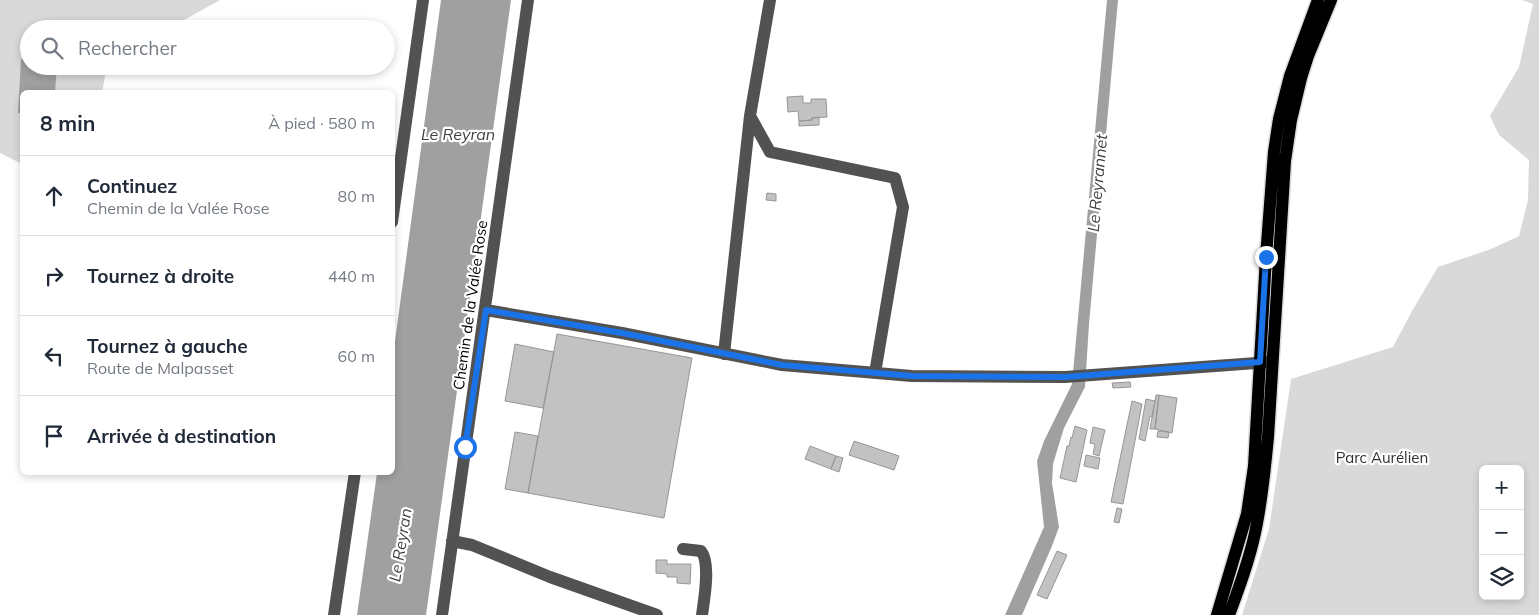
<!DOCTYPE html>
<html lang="fr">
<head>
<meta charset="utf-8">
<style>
  :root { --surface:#fff; --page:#f6f6f7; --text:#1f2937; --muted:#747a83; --line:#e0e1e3 }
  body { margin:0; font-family:Mulish,sans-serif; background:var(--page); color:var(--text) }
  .controls { position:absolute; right:15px; bottom:15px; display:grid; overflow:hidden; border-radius:8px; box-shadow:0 2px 8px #0003 }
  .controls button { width:45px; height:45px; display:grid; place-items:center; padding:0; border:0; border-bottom:1px solid var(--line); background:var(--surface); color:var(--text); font:25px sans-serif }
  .stop { position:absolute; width:15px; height:15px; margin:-11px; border:4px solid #1a73e8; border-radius:50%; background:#fff }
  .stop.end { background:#1a73e8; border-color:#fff; box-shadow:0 1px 5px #0008 }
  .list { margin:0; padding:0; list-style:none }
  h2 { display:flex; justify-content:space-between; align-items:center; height:65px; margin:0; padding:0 20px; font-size:21px }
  h2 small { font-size:16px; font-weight:400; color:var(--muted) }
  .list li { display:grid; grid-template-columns:32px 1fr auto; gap:15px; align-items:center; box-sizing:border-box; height:80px; padding:0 20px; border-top:1px solid var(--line) }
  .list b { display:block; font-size:19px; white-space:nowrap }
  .list p { margin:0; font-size:16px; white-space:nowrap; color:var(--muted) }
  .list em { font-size:16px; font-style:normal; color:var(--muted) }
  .icon { flex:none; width:28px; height:28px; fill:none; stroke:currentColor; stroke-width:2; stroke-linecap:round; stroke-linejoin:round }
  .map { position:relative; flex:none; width:1539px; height:615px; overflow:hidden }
  .search { position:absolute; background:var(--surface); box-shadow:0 2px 8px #0003; left:20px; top:20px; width:375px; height:55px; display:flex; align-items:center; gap:12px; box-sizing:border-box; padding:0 18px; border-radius:28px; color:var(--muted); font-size:19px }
  .panel { position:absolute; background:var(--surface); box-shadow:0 2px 8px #0003; left:20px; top:90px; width:375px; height:385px; border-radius:8px }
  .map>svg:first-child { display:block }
  .green { fill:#d9d9d9; fill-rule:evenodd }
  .water { fill:#a0a0a0 }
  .building { fill:#c2c2c2; stroke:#969696 }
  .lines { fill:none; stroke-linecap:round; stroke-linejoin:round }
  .major-casing { stroke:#dbdbdb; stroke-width:15 }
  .minor { stroke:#525252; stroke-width:12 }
  .major { stroke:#000; stroke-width:12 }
  .route { stroke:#1a73e8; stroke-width:6 }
  .labels { text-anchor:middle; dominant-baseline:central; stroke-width:4.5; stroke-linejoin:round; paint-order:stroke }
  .street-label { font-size:15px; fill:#000; stroke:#fff }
  .park-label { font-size:15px; fill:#303030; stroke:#fff }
  .water-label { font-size:16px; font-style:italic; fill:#414141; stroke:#fff }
</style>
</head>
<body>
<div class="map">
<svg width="1539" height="615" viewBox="0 0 1539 615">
  <rect width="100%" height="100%" fill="#fff"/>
  <path class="green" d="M0,0H220L168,29H29V66H107L102,92H22V164L0,153Z
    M1522,0H1539V615H1242L1269,529L1291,379L1393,347L1412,311L1438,267L1491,249L1519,236L1528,200L1529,160L1499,135L1490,116L1519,67L1533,4ZM1483,469H1520V596H1483Z"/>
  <path class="water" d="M441,0H511L426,615H357L377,473L392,472L393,356Z
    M1107,0H1118L1089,324L1085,387L1064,428L1053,464L1052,483L1059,527L1052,546L1022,615H1005L1044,527L1037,461L1044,441L1072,384Z
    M21,59H29V66H57L55,92H22V113H18Z"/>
  <path class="building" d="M803,96V103H811V99H826L827,117L812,118V120L799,121L798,111L788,112L787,97Z
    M819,117V125L799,126V121L812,120V118Z
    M767,193L776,194V201L766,200Z
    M557,334L692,358L664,518L528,493Z
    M515,344L554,352L543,408L505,401Z
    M1130,382L1131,387L1113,388L1112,383Z
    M1156,395H1159L1155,429H1150Z
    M1159,395L1177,398L1172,433L1155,429Z
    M1146,399L1155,401L1152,417L1150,416L1145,441L1139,439Z
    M1132,401L1142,404L1123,504L1111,502Z
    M1075,426L1087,430L1076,482L1060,478L1067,446H1069L1071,437L1072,438Z
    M1093,427L1105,430L1099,456L1093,454L1095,444L1090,443Z
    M1158,431L1169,432L1168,438L1157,437Z
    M515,432L538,436L528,493L505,489Z
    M854,441L899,456L894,470L849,455Z
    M810,446L836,456L831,469L805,459Z
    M1086,455L1100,458L1098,469L1084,466Z
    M836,456L843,458L839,472L831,469Z
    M1117,508L1122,509L1119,523L1114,522Z
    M1057,551L1067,555L1047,599L1037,595Z
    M656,560H667V564H691L690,584L677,583V577H667V574L656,573Z"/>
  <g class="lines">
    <defs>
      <path id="major" d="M1217,615L1247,514L1254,466L1266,257L1274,152L1279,119L1290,76L1318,0
        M1229,615C1239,588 1249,561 1255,533C1262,501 1265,469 1268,437L1285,161L1291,120L1301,78L1308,56L1331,0"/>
    </defs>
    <use href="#major" class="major-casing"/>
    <path class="minor" d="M750,116L770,152L895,178L903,207L875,373
      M392,222L423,0
      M486,310L622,333L782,365L912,376L1065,377L1270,362
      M724,354L750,116L770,0
      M452,541L472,545L550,577L657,615
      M683,549L701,551C711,563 704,600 702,615
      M334,615L355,472
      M442,615L528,0"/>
    <use href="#major" class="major"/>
  </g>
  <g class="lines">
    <path class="route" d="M465,447L486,310L622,333L782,365L912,376L1065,377L1260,362L1266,257"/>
  </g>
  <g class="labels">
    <g class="street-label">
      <text transform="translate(470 305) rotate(-82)">Chemin de la Valée Rose</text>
    </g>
    <g class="park-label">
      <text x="1382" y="457">Parc Aurélien</text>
    </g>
    <g class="water-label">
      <text x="458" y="134">Le Reyran</text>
      <text transform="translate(1097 183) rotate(-85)">Le Reyrannet</text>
      <text transform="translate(400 545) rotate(-81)">Le Reyran</text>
    </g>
  </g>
</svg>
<div class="controls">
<button>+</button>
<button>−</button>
<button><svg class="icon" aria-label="layers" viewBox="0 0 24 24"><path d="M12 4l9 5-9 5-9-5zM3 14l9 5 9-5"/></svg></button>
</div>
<div class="stop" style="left:465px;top:447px"></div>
<div class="stop end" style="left:1266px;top:257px"></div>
<div class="search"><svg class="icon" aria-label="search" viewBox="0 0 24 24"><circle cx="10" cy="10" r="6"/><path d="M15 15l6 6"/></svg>Rechercher</div>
<section class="panel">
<h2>8 min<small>À pied · 580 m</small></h2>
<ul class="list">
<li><svg class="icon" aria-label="ahead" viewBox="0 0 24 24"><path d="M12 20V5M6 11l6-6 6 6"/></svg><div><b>Continuez</b><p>Chemin de la Valée Rose</p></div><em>80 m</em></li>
<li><svg class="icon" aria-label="right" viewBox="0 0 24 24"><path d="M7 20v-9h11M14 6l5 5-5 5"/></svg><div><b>Tournez à droite</b></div><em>440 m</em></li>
<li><svg class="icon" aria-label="left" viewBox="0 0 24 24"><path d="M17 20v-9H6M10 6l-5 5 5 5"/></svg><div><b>Tournez à gauche</b><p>Route de Malpasset</p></div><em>60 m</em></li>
<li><svg class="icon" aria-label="arrive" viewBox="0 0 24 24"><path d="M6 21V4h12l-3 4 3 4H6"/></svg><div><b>Arrivée à destination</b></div></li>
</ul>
</section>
</div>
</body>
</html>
